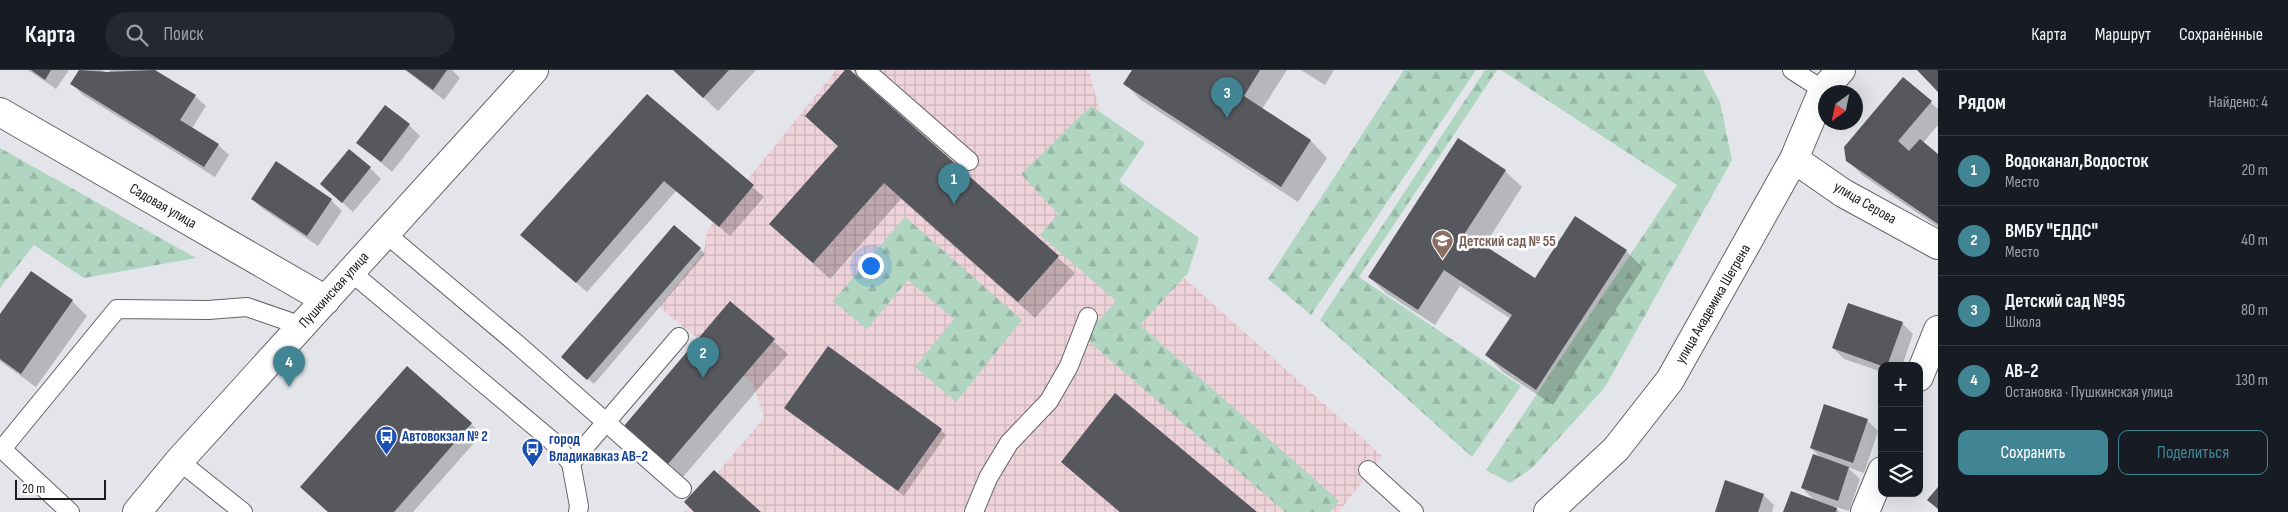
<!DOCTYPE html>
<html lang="ru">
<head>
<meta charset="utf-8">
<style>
  :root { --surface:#171b24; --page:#242831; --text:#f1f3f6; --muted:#9ea1a6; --line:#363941; --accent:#418494 }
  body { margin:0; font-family:"Sofia Sans Condensed",sans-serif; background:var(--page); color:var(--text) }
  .controls { position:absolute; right:15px; bottom:15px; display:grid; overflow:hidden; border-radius:10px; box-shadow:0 5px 20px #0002 }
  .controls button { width:45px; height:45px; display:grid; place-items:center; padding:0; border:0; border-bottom:1px solid var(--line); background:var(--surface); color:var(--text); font:25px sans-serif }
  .compass { position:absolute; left:1818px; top:15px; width:45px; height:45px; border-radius:50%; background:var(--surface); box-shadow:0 5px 20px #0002; rotate:213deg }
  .scale { position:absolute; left:15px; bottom:12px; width:91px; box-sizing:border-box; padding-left:5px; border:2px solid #1b1c1d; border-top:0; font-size:14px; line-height:18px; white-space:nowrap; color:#1b1c1d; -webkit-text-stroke:4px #fff; paint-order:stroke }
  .you { position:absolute; left:870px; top:195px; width:18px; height:18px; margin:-12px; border:4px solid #fff; border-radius:50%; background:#1a73e8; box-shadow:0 0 0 8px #1a73e833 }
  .badge { display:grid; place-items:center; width:32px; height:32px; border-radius:50%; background:var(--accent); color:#fff; font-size:16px; font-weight:700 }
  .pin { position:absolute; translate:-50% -41px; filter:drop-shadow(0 1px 2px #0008) }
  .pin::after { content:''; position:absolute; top:26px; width:18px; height:15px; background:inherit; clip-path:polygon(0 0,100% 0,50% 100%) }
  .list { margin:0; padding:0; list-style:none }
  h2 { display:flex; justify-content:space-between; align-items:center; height:65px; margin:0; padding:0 20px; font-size:21px }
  h2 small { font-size:16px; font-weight:400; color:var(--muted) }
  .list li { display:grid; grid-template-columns:32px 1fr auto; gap:15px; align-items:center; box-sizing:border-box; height:70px; padding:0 20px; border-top:1px solid var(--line) }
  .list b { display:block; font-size:19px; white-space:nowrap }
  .list p { margin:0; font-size:16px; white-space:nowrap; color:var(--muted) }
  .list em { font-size:16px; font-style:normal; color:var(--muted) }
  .actions { display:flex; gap:10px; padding:15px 20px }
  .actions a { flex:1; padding:11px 0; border:1px solid var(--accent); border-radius:10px; text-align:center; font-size:18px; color:var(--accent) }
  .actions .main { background:var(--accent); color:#fff }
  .icon { flex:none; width:28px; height:28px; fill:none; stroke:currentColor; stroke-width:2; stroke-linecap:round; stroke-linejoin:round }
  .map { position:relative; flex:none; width:1938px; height:442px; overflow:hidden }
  header { display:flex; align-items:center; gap:30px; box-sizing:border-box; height:70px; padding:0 25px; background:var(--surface); border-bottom:1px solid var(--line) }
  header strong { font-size:24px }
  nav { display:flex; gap:28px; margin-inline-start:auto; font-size:18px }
  .search { width:350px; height:45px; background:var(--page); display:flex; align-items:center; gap:12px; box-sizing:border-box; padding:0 18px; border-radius:28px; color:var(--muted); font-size:19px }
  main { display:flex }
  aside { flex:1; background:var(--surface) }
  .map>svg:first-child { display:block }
  .industrial { fill:url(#industrial-grid) }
  .forest { fill:url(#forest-firs) }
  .shadow { fill:#0003 }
  .building { fill:#57585d }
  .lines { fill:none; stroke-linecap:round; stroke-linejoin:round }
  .service-casing { stroke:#626368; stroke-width:20 }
  .minor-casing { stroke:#626368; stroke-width:30 }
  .tertiary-casing { stroke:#626368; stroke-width:30 }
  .service { stroke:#fff; stroke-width:18 }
  .minor { stroke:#fff; stroke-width:28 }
  .tertiary { stroke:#fff; stroke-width:28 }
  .labels { text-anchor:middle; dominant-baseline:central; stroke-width:5; stroke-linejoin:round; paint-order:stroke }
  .street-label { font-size:15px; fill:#1b1c1d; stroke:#fff }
  .education-label { font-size:15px; font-weight:bold; fill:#785e54; stroke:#fff; text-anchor:start }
  .transit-label { font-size:15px; font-weight:bold; fill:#164399; stroke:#fff; text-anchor:start }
</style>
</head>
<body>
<header>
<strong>Карта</strong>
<div class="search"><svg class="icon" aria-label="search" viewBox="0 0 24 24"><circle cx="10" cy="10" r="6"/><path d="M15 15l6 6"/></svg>Поиск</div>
<nav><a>Карта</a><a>Маршрут</a><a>Сохранённые</a></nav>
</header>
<main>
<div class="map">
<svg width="1938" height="442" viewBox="0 0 1938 442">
  <defs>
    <pattern id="industrial-grid" width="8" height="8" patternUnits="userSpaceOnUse" patternTransform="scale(1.25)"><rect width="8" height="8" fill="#eed4da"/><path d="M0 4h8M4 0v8" fill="none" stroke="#ccb5bb"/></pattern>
    <pattern id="forest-firs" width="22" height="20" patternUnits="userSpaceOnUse" patternTransform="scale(1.25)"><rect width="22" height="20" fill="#b0d5c0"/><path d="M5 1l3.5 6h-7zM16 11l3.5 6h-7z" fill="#97b6a5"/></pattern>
  </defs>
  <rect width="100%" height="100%" fill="#e4e5ea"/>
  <path class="industrial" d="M836,0H1089L1101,47L1060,96L1382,386L1339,442H684L764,348L753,313L659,237L704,181L707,160Z"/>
  <path class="forest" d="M1404,0H1476L1311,245L1268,209Z
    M1485,0H1497L1359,207L1521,316L1472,387L1320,250Z
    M1501,0H1703L1720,32L1732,90L1605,317L1532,398L1510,413L1486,400L1677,115Z
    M1091,36L1145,73L1119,111L1199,168L1188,203L1140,255L1339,431L1330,442H1285L1084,267L1116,231L1040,165L1058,144L1021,104Z
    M0,78L196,188L84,208L34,175L0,218Z
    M905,147L1022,250L956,332L915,297L954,249L908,210L867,259L833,231Z"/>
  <path class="shadow" d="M28,0H69L56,19Z
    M81,0H102L108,3L110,0H153L195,26L206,36L192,58L218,75L229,85L215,107L83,25L72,14Z
    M405,0H452L460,8L444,30Z
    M674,0H756L718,41Z
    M847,0L1075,203L1035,248L901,129L830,209L770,154L839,77L806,46Z
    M1134,0H1287L1262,39L1311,71L1327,88L1298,132L1141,30L1125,14Z
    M1301,0H1334L1325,15Z
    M1904,9L1938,39V55L1923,73L1938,86V157L1862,105L1847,90Z
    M647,26L764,127L730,166L676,121L587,222L521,165Z
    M409,55L420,66L392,102L358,73Z
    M370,98L381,109L353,142L322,114Z
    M1505,101L1522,117L1484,176L1536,210L1626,181L1643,198L1553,335L1503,302L1486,285L1511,249L1460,216L1435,255L1386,223L1369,207Z
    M252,129L331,130L342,141L318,176L263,139Z
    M700,179L705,184L594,314L568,292Z
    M31,202L72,231L87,246L36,317L0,291V246Z
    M730,233L788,284L683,407L626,356Z
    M1902,253L1913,264L1902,296H1882V302L1844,289L1833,278Z
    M785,338L941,360L946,365L904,426Z
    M1867,350L1878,361L1864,403L1847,397L1860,409L1849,441L1833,436L1840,442H1785L1816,432L1802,418L1822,389L1811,378Z
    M471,354L482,364L413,442H329Z
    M1062,392L1255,442H1119Z
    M1763,425L1774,435L1772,442H1716Z"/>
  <path class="building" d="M31,0H51L45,10Z
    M79,0L107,2L155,0L196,25L180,50L219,74L204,97L70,14Z
    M406,0H447L433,20Z
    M673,0H729L703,28Z
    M845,0H850L1059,186L1018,232L884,113L813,193L769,154L838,76L805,46Z
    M1132,0H1260L1244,26L1311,70L1281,117L1123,14Z
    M1917,0H1938V22Z
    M1903,7L1932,31L1898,71L1909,81L1920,69L1938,84V154L1846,91L1844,77Z
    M647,24L754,115L719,157L664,111L576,213L520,165Z
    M385,35L410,54L381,92L356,73Z
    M1458,68L1506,100L1465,163L1535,208L1575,146L1627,180L1536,320L1485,285L1512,245L1444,200L1418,240L1368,207Z
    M349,79L371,97L342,133L320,114Z
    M276,91L332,129L307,166L251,129Z
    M674,155L701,178L587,310L561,287Z
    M31,201L73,230L21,304L0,289V244Z
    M730,231L775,269L668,394L624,356Z
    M1848,233L1903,252L1887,296H1882L1832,278Z
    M828,276L942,359L898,421L784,338Z
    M407,296L472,353L394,442H328L300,417Z
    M1115,323L1257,442H1120L1061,392Z
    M1824,334L1868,349L1853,393L1810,378Z
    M1813,384L1849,397L1838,431L1801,418Z
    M714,400L761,442H694L684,432Z
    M1725,410L1764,424L1758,442H1715Z
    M1938,417V439L1927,430Z
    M1791,421L1837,438L1836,442H1783Z"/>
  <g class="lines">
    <defs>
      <path id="service" d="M865,0L969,91
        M1792,0L1823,20
        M385,163L517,274L682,419
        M351,202L551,370L571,393L579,436L578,442
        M179,391L243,442
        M571,393L679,267
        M1368,400L1414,442
        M70,442L2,379L117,239L208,240L247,237L302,256
        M974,442L988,408L1009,373L1049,331L1069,296L1088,247"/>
      <path id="minor" d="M0,42L326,230
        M1794,89L1843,123L1938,175
        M1919,307L1938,260
        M1548,442L1616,379L1670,310L1794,89L1823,20L1841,0
        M1865,442L1882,401"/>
      <path id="tertiary" d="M137,442L179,391L534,0"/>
    </defs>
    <use href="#service" class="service-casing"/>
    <use href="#minor" class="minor-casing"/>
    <use href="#tertiary" class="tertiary-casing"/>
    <use href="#service" class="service"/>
    <use href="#minor" class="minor"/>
    <use href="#tertiary" class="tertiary"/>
  </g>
  <defs>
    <symbol id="school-pin" viewBox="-11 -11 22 30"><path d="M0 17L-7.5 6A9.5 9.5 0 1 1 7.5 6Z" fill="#8d6e63" stroke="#fff"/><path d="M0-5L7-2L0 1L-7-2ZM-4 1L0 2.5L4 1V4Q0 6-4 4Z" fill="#fff"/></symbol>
    <symbol id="bus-pin" viewBox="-11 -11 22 30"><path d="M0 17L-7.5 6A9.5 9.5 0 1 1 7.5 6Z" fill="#1a4fb4" stroke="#fff"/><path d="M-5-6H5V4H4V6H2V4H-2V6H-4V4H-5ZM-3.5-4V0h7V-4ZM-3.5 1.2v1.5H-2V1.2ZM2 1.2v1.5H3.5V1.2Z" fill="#fff"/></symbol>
  </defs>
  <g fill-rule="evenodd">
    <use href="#school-pin" x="1430" y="158" width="25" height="34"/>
    <use href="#bus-pin" x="374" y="354" width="25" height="34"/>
    <use href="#bus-pin" x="520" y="366" width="25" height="34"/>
  </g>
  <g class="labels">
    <g class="street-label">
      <text transform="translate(1865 133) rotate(30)">улица Серова</text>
      <text transform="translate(163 136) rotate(30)">Садовая улица</text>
      <text transform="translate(334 220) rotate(-48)">Пушкинская улица</text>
      <text transform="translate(1713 234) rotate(-60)">улица Академика Шегрена</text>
    </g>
    <g class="education-label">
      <text x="1459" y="171">Детский сад № 55</text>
    </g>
    <g class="transit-label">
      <text x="402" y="366">Автовокзал № 2</text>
      <text x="549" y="369">город<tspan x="549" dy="17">Владикавказ АВ-2</tspan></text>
    </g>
  </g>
</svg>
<div class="controls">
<button>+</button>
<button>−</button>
<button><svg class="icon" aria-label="layers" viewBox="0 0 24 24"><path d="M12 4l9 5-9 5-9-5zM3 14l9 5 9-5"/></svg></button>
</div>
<svg class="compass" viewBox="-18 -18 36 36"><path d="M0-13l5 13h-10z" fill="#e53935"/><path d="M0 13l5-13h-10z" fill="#9ea1a6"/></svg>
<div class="scale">20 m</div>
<div class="you"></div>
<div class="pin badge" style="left:954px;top:134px">1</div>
<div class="pin badge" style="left:703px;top:308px">2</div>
<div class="pin badge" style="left:1227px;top:48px">3</div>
<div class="pin badge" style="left:289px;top:317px">4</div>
</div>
<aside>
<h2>Рядом<small>Найдено: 4</small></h2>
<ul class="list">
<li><span class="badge">1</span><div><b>Водоканал,Водосток</b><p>Место</p></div><em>20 m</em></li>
<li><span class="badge">2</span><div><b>ВМБУ &quot;ЕДДС&quot;</b><p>Место</p></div><em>40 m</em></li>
<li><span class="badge">3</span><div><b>Детский сад №95</b><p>Школа</p></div><em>80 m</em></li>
<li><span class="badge">4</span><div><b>АВ-2</b><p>Остановка · Пушкинская улица</p></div><em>130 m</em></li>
</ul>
<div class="actions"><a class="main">Сохранить</a><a>Поделиться</a></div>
</aside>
</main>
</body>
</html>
